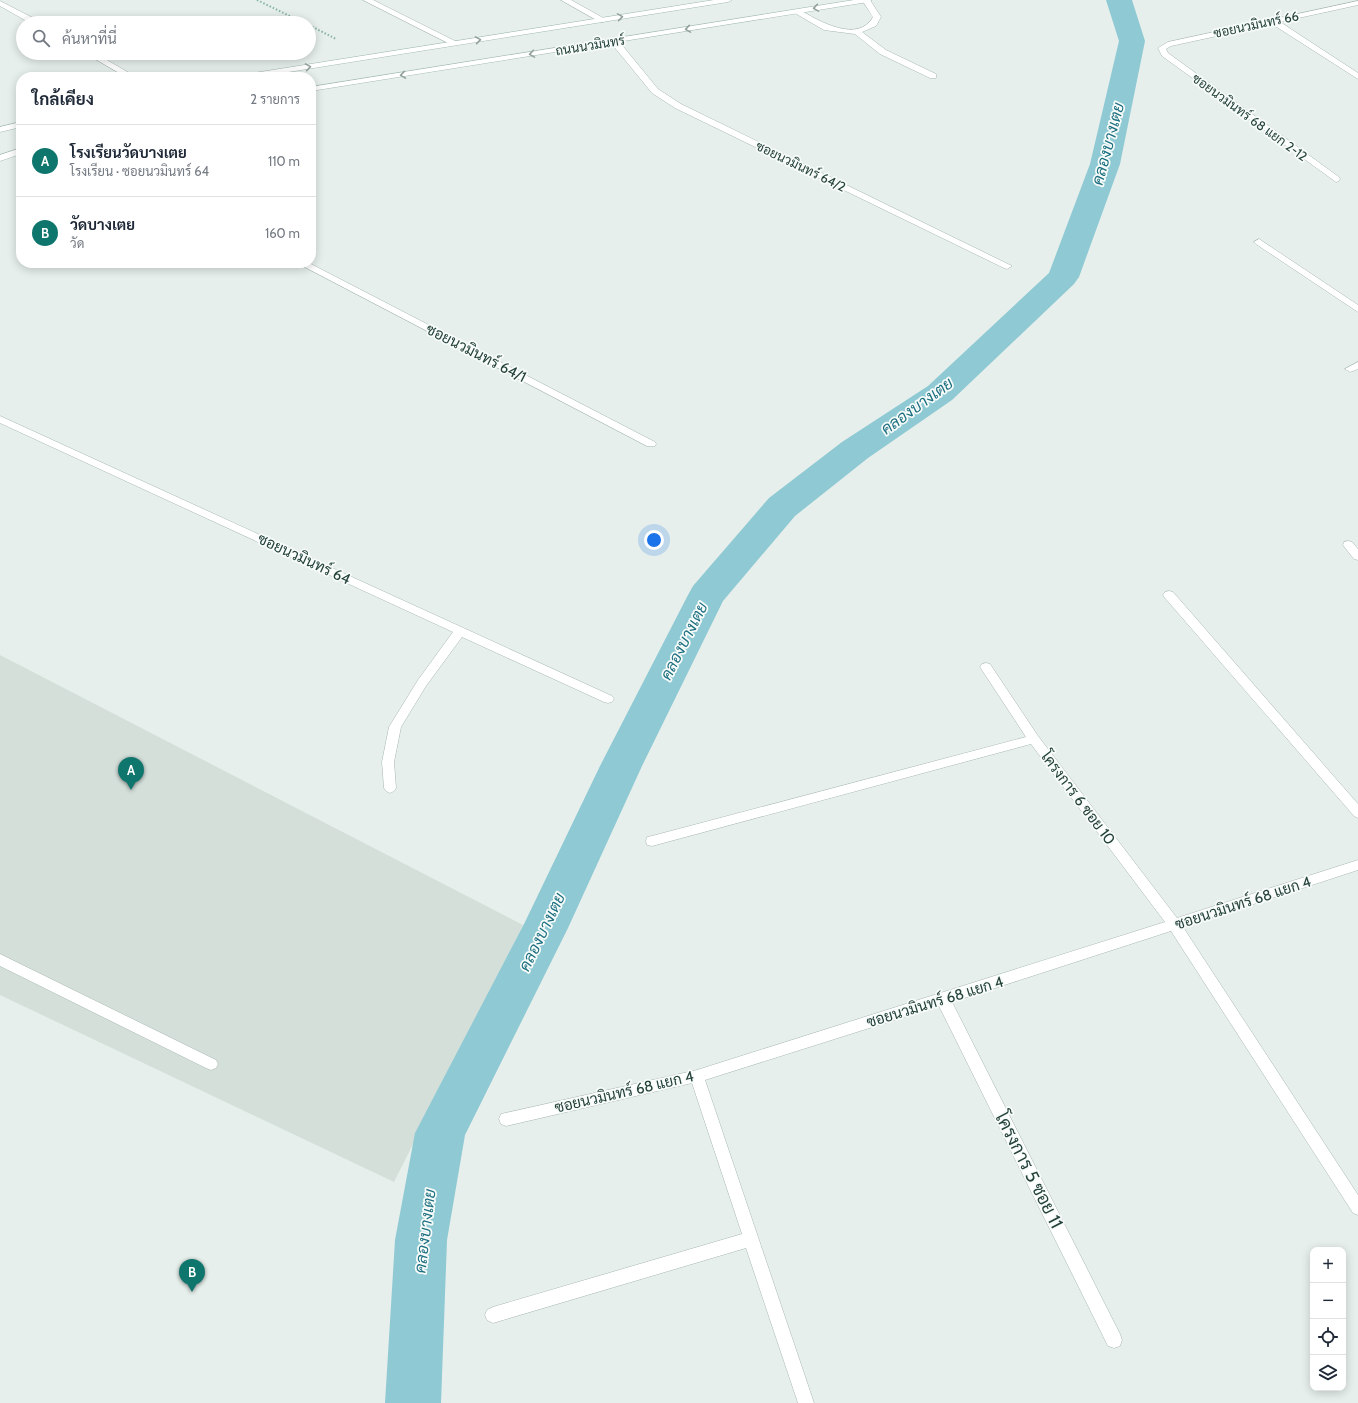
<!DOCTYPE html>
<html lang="th">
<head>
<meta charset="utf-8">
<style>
  :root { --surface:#fff; --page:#f6f6f7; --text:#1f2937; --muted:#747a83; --line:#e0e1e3; --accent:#0f766e }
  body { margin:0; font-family:Cabin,Sarabun,sans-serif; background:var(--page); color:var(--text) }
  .controls { position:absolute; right:12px; bottom:12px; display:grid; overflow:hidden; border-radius:8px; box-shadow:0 2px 10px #0003 }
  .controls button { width:36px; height:36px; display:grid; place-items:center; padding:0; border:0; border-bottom:1px solid var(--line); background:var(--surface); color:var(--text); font:20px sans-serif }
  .you { position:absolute; left:654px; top:540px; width:14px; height:14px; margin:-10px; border:3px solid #fff; border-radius:50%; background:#1a73e8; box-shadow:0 0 0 6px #1a73e833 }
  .badge { display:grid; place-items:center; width:26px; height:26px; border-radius:50%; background:var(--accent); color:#fff; font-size:13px; font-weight:700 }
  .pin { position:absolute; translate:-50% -33px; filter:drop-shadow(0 1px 2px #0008) }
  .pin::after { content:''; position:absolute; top:21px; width:14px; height:12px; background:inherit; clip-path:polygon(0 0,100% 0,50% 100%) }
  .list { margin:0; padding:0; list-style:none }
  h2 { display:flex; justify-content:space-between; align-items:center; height:52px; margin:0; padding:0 16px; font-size:17px }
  h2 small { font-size:13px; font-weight:400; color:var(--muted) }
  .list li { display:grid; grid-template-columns:26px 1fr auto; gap:12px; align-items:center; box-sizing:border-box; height:72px; padding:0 16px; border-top:1px solid var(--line) }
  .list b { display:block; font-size:15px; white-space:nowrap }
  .list p { margin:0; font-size:13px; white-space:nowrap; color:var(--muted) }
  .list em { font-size:13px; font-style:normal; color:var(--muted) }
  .icon { flex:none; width:22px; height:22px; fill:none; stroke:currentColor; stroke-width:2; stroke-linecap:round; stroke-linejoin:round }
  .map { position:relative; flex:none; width:1358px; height:1403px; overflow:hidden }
  .search { position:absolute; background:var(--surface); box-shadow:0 2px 10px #0003; left:16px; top:16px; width:300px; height:44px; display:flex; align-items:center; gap:10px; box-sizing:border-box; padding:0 14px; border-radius:22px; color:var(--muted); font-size:15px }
  .panel { position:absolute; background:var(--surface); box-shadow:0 2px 10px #0003; left:16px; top:72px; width:300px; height:196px; border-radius:16px }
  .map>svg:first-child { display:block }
  .built { fill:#d4dfda }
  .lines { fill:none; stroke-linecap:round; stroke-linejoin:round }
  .canal { fill:#8ec9d4; fill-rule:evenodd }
  .lane-casing { stroke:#a8b8b2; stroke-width:1 }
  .street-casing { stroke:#a8b8b2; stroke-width:1 }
  .secondary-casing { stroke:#a4bbb3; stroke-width:1 }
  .path { stroke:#86b3a5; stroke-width:2; stroke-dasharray:1.5 2; stroke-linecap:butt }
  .lane { fill:#fff; fill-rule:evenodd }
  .street { fill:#fff; fill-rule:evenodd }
  .secondary { fill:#fff; fill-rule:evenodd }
  .oneway { stroke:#92a09c }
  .labels { text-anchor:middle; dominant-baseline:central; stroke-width:3.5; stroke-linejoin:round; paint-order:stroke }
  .far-street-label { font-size:13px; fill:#24423a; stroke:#f7fbf9 }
  .street-label { font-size:15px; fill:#24423a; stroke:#f7fbf9 }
  .water-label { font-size:16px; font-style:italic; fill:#1c6f80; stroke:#f7fbf9 }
  .near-street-label { font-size:18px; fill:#24423a; stroke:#f7fbf9 }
</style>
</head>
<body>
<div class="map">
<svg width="1358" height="1403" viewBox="0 0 1358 1403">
  <rect width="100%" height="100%" fill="#e6efeb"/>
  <path class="built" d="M0,655L523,925L394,1182L0,995Z"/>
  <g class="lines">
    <path class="canal" d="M1106,0H1132L1145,41L1120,164L1079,277L1074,284L952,400L868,458L795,516L723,601L642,766L568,928L465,1135L447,1240L441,1403H385L395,1240L415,1133L525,922L600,766L688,595L693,586L769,498L842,442L928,386L1049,273L1090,164L1119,41Z"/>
    <defs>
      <path id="lane" d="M862,0H870L881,17L876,26L862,32L886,50L936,74V78H930L880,54L855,34L824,30L793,12L797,10H800C819,21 858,44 873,17Z
        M0,954L216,1060L218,1064L216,1068L211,1070L206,1068L0,966Z"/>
      <path id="street" d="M363,0H373L459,43L455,45H452Z
        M561,0H571L607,20L603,22H600Z
        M0,1L39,21L40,23H30L0,6Z
        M1358,1V5L1280,22L1358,73V79L1272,24L1171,46L1166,49L1168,53L1339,177L1340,179L1339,181L1336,182L1162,56L1158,48L1168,42Z
        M611,39H617L658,89L681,104L1012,266L1007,269L1004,268L675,108L652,93L611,43Z
        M85,53H95L136,77H126Z
        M1259,239L1358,305V312L1256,244L1254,242Z
        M297,263H309L655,442L656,444L655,446H647Z
        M1358,362V369L1350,372L1345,369Z
        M0,416L612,696L614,699L612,702L608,703L604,702L462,637L426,686L401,727L394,762L396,788L394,791L390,793L386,791L384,788L382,762L389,727L418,680L453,632L0,423Z
        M1348,541L1352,542L1358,549V560L1354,559L1343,545L1344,542Z
        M1169,591L1173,592L1358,804V818L1354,816L1165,598L1163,595L1165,592Z
        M986,663L990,664L1038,736L1177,918L1358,860V870L1183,927L1358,1195V1215L1353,1213L1171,931L952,1002L1120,1334L1122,1340L1120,1346L1114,1348L1108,1346L939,1006L705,1080L814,1403H798L746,1248L493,1323L487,1320L485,1315L487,1310L493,1307L742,1234L692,1083L506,1126L501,1124L499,1119L501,1114L697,1070L1165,922L1031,744L652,846L647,845L646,841L647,837L652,836L1026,737L980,667L982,664Z"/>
      <path id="secondary" d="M714,0H732L728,2L257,77H238L242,75Z
        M854,0H872L868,2L311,91V87Z
        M21,122V127L0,132V127Z
        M21,148V154L0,161V155Z"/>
    </defs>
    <use href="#lane" class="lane-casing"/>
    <use href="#street" class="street-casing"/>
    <use href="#secondary" class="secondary-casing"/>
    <path class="path" d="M257,0L304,23
      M309,25L336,39"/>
    <use href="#lane" class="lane"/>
    <use href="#street" class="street"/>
    <use href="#secondary" class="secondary"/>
  </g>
  <defs><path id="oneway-chevron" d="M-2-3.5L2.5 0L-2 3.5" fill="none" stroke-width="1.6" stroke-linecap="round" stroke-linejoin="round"/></defs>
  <g class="oneway">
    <use href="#oneway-chevron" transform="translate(816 8) rotate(171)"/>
    <use href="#oneway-chevron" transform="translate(620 17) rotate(-9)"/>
    <use href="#oneway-chevron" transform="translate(688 29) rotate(171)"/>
    <use href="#oneway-chevron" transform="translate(478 40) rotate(-9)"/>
    <use href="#oneway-chevron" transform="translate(532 54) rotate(171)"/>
    <use href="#oneway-chevron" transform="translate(308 67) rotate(-9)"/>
    <use href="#oneway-chevron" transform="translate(403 75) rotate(171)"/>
  </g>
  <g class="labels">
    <g class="far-street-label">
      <text transform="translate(1256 24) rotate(-12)">ซอยนวมินทร์ 66</text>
      <text transform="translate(590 45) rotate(-9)">ถนนนวมินทร์</text>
      <text transform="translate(1250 117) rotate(36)">ซอยนวมินทร์ 68 แยก 2-12</text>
      <text transform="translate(801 166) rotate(26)">ซอยนวมินทร์ 64/2</text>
    </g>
    <g class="street-label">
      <text transform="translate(476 353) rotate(27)">ซอยนวมินทร์ 64/1</text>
      <text transform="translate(304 559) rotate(25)">ซอยนวมินทร์ 64</text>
      <text transform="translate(1078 798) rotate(53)">โครงการ 6 ซอย 10</text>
      <text transform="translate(1243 903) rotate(-18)">ซอยนวมินทร์ 68 แยก 4</text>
      <text transform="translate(935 1002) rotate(-17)">ซอยนวมินทร์ 68 แยก 4</text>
      <text transform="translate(624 1092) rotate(-13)">ซอยนวมินทร์ 68 แยก 4</text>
    </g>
    <g class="water-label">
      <text transform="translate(1108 144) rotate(-75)">คลองบางเตย</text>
      <text transform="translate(917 406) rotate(-36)">คลองบางเตย</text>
      <text transform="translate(684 641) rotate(-63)">คลองบางเตย</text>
      <text transform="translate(542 932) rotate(-64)">คลองบางเตย</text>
      <text transform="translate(425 1231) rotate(-83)">คลองบางเตย</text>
    </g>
    <g class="near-street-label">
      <text transform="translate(1029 1170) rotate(63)">โครงการ 5 ซอย 11</text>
    </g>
  </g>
</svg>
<div class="controls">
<button>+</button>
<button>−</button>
<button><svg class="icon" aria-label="locate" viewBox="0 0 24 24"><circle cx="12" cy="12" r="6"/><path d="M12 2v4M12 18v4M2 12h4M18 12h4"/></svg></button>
<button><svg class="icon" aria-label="layers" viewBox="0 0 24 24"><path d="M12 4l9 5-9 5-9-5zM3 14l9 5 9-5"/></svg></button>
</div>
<div class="you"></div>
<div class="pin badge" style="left:131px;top:790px">A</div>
<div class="pin badge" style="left:192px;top:1292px">B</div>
<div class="search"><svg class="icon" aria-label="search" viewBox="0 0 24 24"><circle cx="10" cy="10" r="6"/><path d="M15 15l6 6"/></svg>ค้นหาที่นี่</div>
<section class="panel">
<h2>ใกล้เคียง<small>2 รายการ</small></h2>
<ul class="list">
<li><span class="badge">A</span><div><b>โรงเรียนวัดบางเตย</b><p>โรงเรียน · ซอยนวมินทร์ 64</p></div><em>110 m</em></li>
<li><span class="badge">B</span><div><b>วัดบางเตย</b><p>วัด</p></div><em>160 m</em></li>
</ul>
</section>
</div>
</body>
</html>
